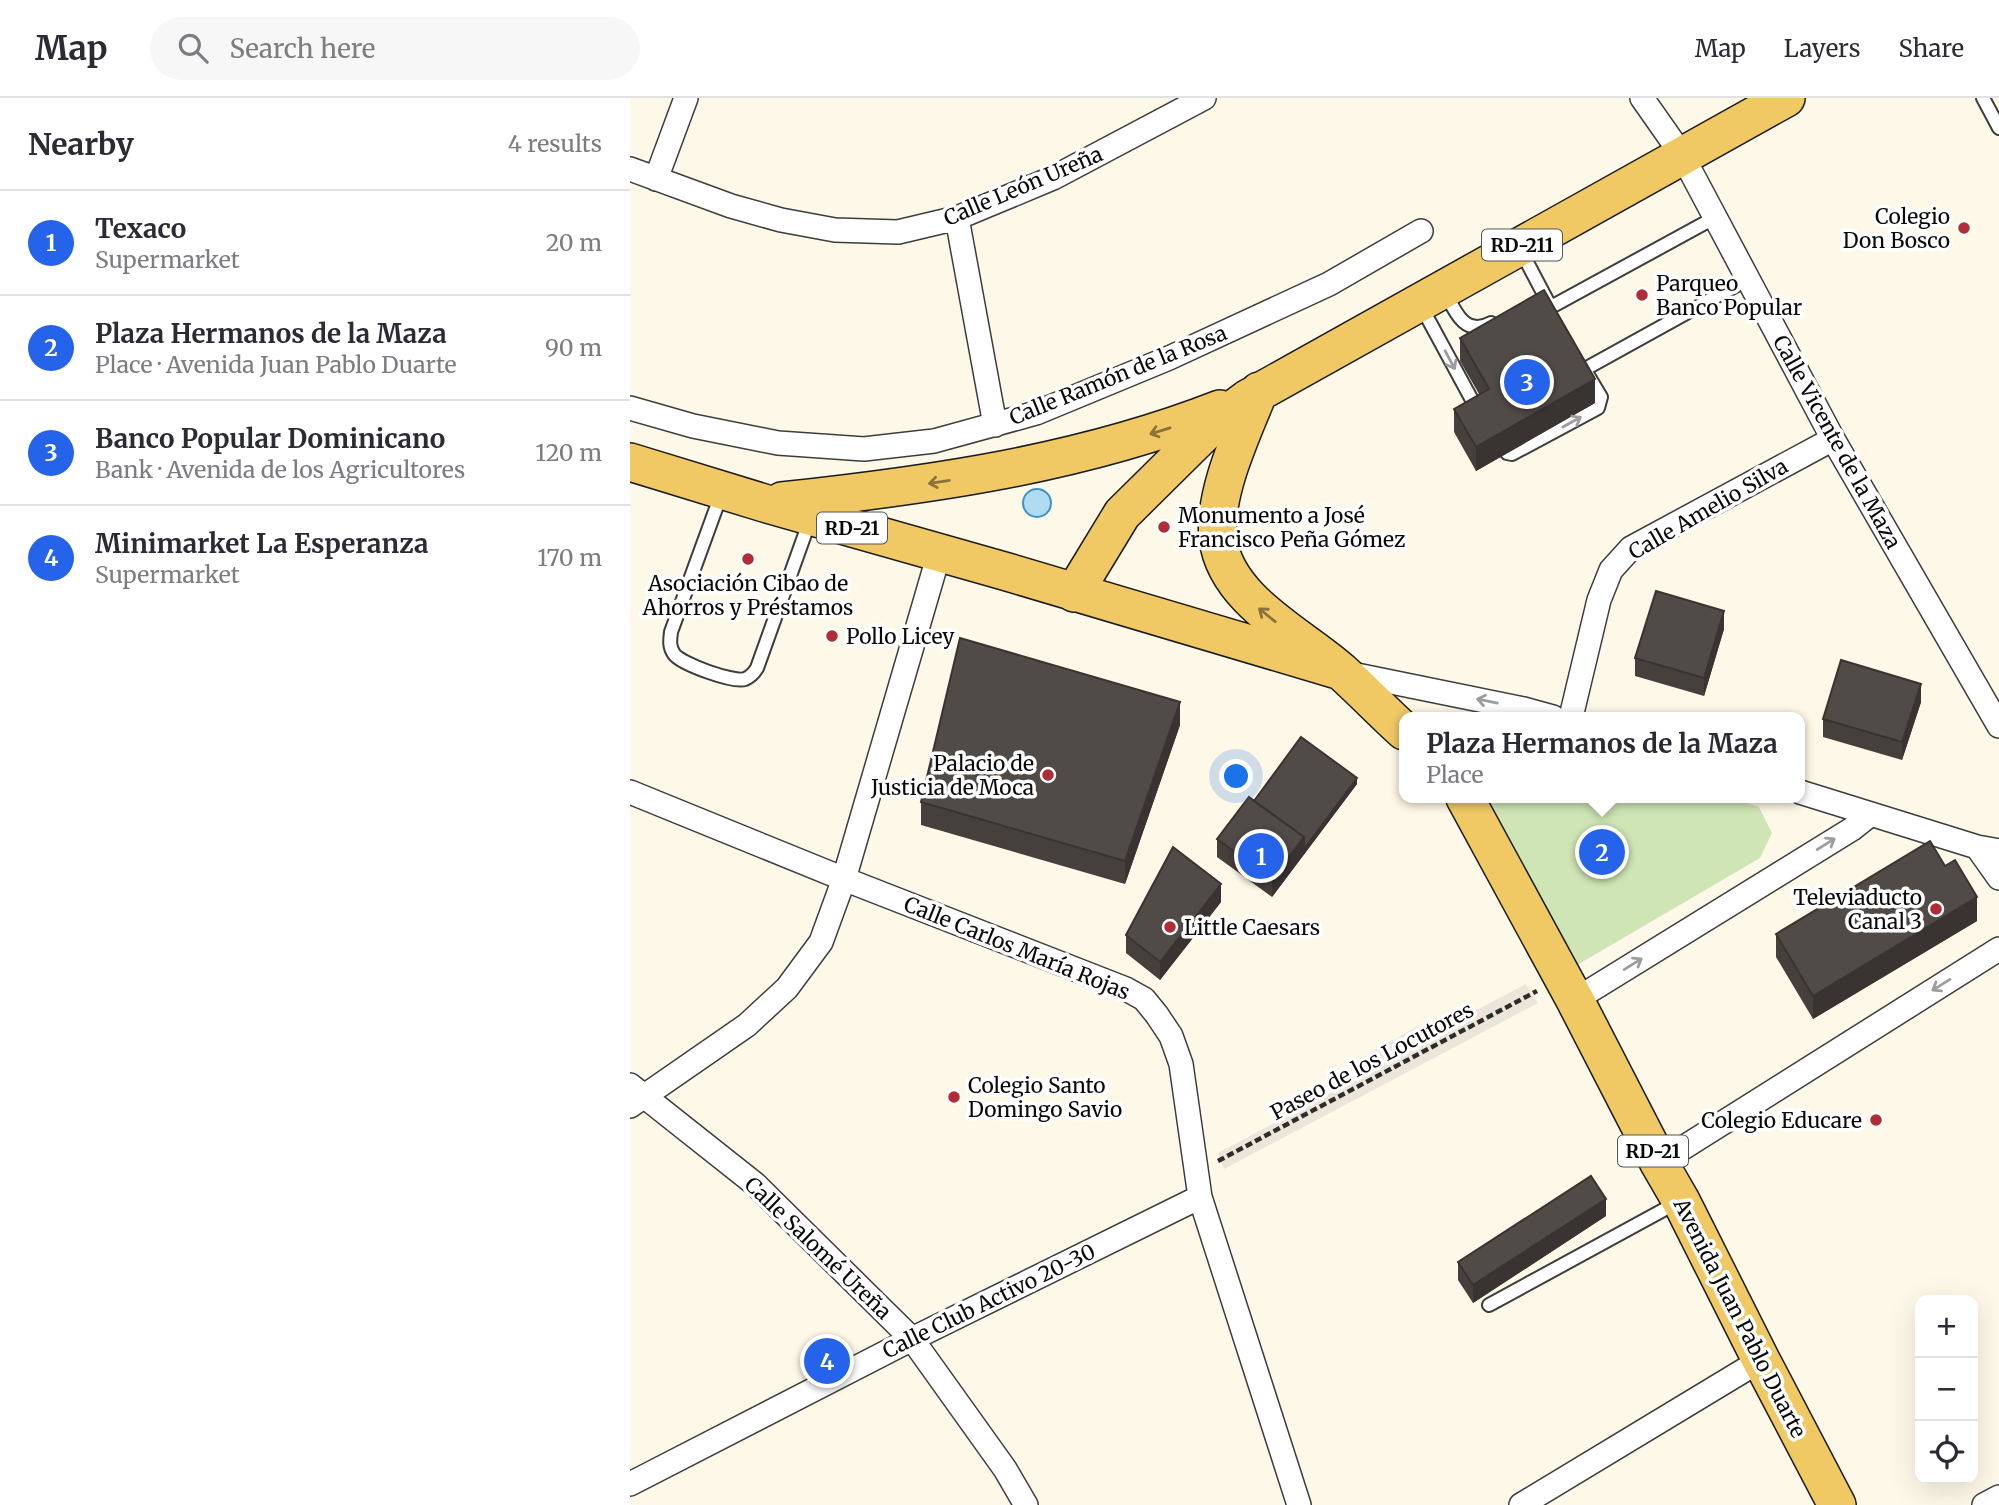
<!DOCTYPE html>
<html lang="en">
<head>
<meta charset="utf-8">
<style>
  :root { --surface:#fff; --page:#f7f7f7; --text:#2b2b33; --muted:#7c7c81; --line:#e1e1e2; --accent:#2563eb }
  body { margin:0; font-family:Merriweather,serif; background:var(--page); color:var(--text) }
  .controls { position:absolute; right:21px; bottom:21px; display:grid; overflow:hidden; border-radius:14px; box-shadow:0 7px 28px #0002 }
  .controls button { width:63px; height:63px; display:grid; place-items:center; padding:0; border:0; border-bottom:2px solid var(--line); background:var(--surface); color:var(--text); font:35px sans-serif }
  .you { position:absolute; left:607px; top:679px; width:24px; height:24px; margin:-18px; border:5px solid #fff; border-radius:50%; background:#1a73e8; box-shadow:0 0 0 10px #1a73e833 }
  .badge { display:grid; place-items:center; width:46px; height:46px; border-radius:50%; background:var(--accent); color:#fff; font-size:23px; font-weight:700 }
  .pin { position:absolute; translate:-50% -50%; border:4px solid #fff; box-shadow:0 2px 7px #0006 }
  .popup { position:absolute; left:769px; top:614px; width:406px; height:91px; box-sizing:border-box; display:grid; place-content:center; border-radius:14px; background:var(--surface); filter:drop-shadow(0 2px 5px #0005); font-size:23px; white-space:nowrap; color:var(--muted) }
  .popup b { font-size:26px; color:var(--text) }
  .popup::after { content:''; position:absolute; left:50%; top:100%; margin-left:-14px; border:14px solid transparent; border-top-color:var(--surface) }
  .list { margin:0; padding:0; list-style:none }
  h2 { display:flex; justify-content:space-between; align-items:center; height:91px; margin:0; padding:0 28px; font-size:30px }
  h2 small { font-size:23px; font-weight:400; color:var(--muted) }
  .list li { display:grid; grid-template-columns:46px 1fr auto; gap:21px; align-items:center; box-sizing:border-box; height:105px; padding:0 28px; border-top:2px solid var(--line) }
  .list b { display:block; font-size:26px; white-space:nowrap }
  .list p { margin:0; font-size:23px; white-space:nowrap; color:var(--muted) }
  .list em { font-size:23px; font-style:normal; color:var(--muted) }
  .icon { flex:none; width:38px; height:38px; fill:none; stroke:currentColor; stroke-width:2; stroke-linecap:round; stroke-linejoin:round }
  .map { position:relative; flex:none; width:1369px; height:1407px; overflow:hidden }
  header { display:flex; align-items:center; gap:42px; box-sizing:border-box; height:98px; padding:0 35px; background:var(--surface); border-bottom:2px solid var(--line) }
  header strong { font-size:33px }
  nav { display:flex; gap:38px; margin-inline-start:auto; font-size:24px }
  .search { width:490px; height:63px; background:var(--page); display:flex; align-items:center; gap:18px; box-sizing:border-box; padding:0 24px; border-radius:38px; color:var(--muted); font-size:26px }
  main { display:flex }
  aside { flex:1; background:var(--surface) }
  .map>svg:first-child { display:block }
  .green { fill:#cfe5b5 }
  .plaza { fill:#ebe6d9 }
  .water { fill:#b0dcf1; stroke:#3c93c4; stroke-width:2 }
  .lines { fill:none; stroke-linecap:round; stroke-linejoin:round }
  .service-casing { stroke:#3d3d3d; stroke-width:16 }
  .minor-casing { stroke:#3d3d3d; stroke-width:26 }
  .primary-casing { stroke:#1b1b1b; stroke-width:40 }
  .path { stroke:#2c2c2c; stroke-width:4.5; stroke-dasharray:7 3.5; stroke-linecap:butt }
  .service { stroke:#fff; stroke-width:12 }
  .minor { stroke:#fff; stroke-width:23 }
  .primary { stroke:#f0c965; stroke-width:37 }
  .wall { fill:#46403d }
  .shaded-wall { fill:#393432 }
  .building { fill:#514b47; stroke:#393432; stroke-width:2 }
  .oneway { stroke:#9d9d9d }
  .oneway2 { stroke:#88733c }
  .poi-dot { fill:#b02c37; stroke:#fff; stroke-width:2.5 }
  .labels { text-anchor:middle; dominant-baseline:central; stroke-width:7; stroke-linejoin:round; paint-order:stroke }
  .shield { fill:#fff; stroke:#545454; stroke-width:2 }
  .shield-label { font-size:19px; font-weight:bold; fill:#0a0a0a }
  .street-label { font-size:21px; fill:#0a0a0a; stroke:#fff }
  .poi-label { font-size:21px; fill:#0a0a0a; stroke:#fff; text-anchor:start }
</style>
</head>
<body>
<header>
<strong>Map</strong>
<div class="search"><svg class="icon" aria-label="search" viewBox="0 0 24 24"><circle cx="10" cy="10" r="6"/><path d="M15 15l6 6"/></svg>Search here</div>
<nav><a>Map</a><a>Layers</a><a>Share</a></nav>
</header>
<main>
<aside>
<h2>Nearby<small>4 results</small></h2>
<ul class="list">
<li><span class="badge">1</span><div><b>Texaco</b><p>Supermarket</p></div><em>20 m</em></li>
<li><span class="badge">2</span><div><b>Plaza Hermanos de la Maza</b><p>Place · Avenida Juan Pablo Duarte</p></div><em>90 m</em></li>
<li><span class="badge">3</span><div><b>Banco Popular Dominicano</b><p>Bank · Avenida de los Agricultores</p></div><em>120 m</em></li>
<li><span class="badge">4</span><div><b>Minimarket La Esperanza</b><p>Supermarket</p></div><em>170 m</em></li>
</ul>
</aside>
<div class="map">
<svg width="1369" height="1407" viewBox="0 0 1369 1407">
  <rect width="100%" height="100%" fill="#fef8e8"/>
  <path class="green" d="M850,700H1101L1129,709L1142,735L1130,760L942,870Z"/>
  <path class="plaza" d="M896,886L908,905L594,1071L588,1055L746,971L738,956L788,928L795,939Z"/>
  <path class="water" d="M393 405a14 14 0 1 1 28 0a14 14 0 1 1-28 0Z"/>
  <g class="lines">
    <defs>
      <path id="service" d="M1353,0L1369,30
        M890,151L919,206
        M815,194C825,214 835,239 861,225
        M791,208L849,315
        M921,209L1084,120
        M955,271L1116,182
        M877,355L882,356L968,310L971,299L956,274
        M92,394L41,534C40,542 39,549 44,556C51,566 104,585 115,581C120,579 124,575 127,570L180,422
        M859,1207L1048,1104"/>
      <path id="minor" d="M1012,0L1052,57L1203,341L1369,628
        M0,71L101,108L151,122L205,132L268,134L327,120L423,80L574,0
        M26,81L56,0
        M327,120L365,327
        M0,310L63,328L148,345L234,351L304,343L406,315L539,260L699,186L791,133
        M717,575L894,611L923,619
        M941,619L969,502L981,472L1001,450L1203,341
        M0,694L214,781L496,891L514,901L527,917L541,938L551,966L570,1099L669,1407
        M1170,694L1347,749L1369,753
        M1347,749L1369,780
        M945,902L1222,731L1241,716
        M0,987L125,1086L282,1241L375,1371L396,1407
        M0,1008L117,927L157,890L191,844L214,781L309,456
        M1029,1065L1369,851
        M0,1386L282,1241L570,1099
        M891,1407L1131,1262
        M1354,1407L1369,1399"/>
      <path id="primary" d="M629,293C612,336 583,395 588,441C596,503 671,537 712,574C733,593 753,614 774,633
        M0,364L134,405L374,473L711,573
        M152,403C301,387 449,366 590,311
        M444,495L492,416L582,327L617,301L1156,0
        M835,700L945,902L1029,1065L1051,1103L1131,1262L1207,1407"/>
    </defs>
    <use href="#service" class="service-casing"/>
    <use href="#minor" class="minor-casing"/>
    <use href="#primary" class="primary-casing"/>
    <path class="path" d="M588,1063L907,893"/>
    <use href="#service" class="service"/>
    <use href="#minor" class="minor"/>
    <use href="#primary" class="primary"/>
  </g>
  <path class="wall" d="M830,240L965,305L846,373L824,334V311L849,296L830,263Z
    M1094,531L1074,598L1005,578V560Z
    M1291,604L1272,662L1193,639V621Z
    M550,627L495,786L291,727V704Z
    M727,686L642,799L587,759V741L624,703Z
    M591,804L530,882L496,855V837Z
    M1347,823L1183,921L1146,859V836Z
    M976,1118L843,1205L828,1182V1164Z"/>
  <path class="shaded-wall" d="M965,281V305L846,373V349Z
    M1094,513V531L1074,598V580Z
    M1291,586V604L1272,662V644Z
    M550,604V627L495,786V763Z
    M727,680V686L642,799V781L674,739Z
    M591,786V804L530,882V864Z
    M1347,799V823L1183,921V898Z
    M976,1101V1118L843,1205V1187Z"/>
  <path class="building" d="M914,192L965,281L846,349L824,311L859,291L830,240Z
    M1026,493L1094,513L1074,580L1005,560Z
    M330,540L550,604L495,763L291,704Z
    M1211,562L1291,586L1272,644L1193,621Z
    M671,639L727,680L674,751V739L624,703Z
    M619,699L674,739L642,781L587,741Z
    M1300,743L1315,768L1325,762L1347,799L1183,898L1146,836Z
    M543,749L591,786L530,864L496,837Z
    M961,1078L976,1101L843,1187L828,1164Z"/>
  <defs><path id="oneway-shaft" d="M-6 0H5M1.5-3L5.5 0L1.5 3" fill="none" stroke-width="1.6" stroke-linecap="round" stroke-linejoin="round" transform="scale(1.75)"/></defs>
  <g class="oneway">
    <use href="#oneway-shaft" transform="translate(820 262) rotate(62)"/>
    <use href="#oneway-shaft" transform="translate(942 324) rotate(-29)"/>
    <use href="#oneway-shaft" transform="translate(857 603) rotate(-168)"/>
    <use href="#oneway-shaft" transform="translate(1196 746) rotate(-32)"/>
    <use href="#oneway-shaft" transform="translate(1003 866) rotate(-32)"/>
    <use href="#oneway-shaft" transform="translate(1311 887) rotate(148)"/>
  </g>
  <g class="oneway2">
    <use href="#oneway-shaft" transform="translate(530 333) rotate(163)"/>
    <use href="#oneway-shaft" transform="translate(309 384) rotate(171)"/>
    <use href="#oneway-shaft" transform="translate(637 517) rotate(-141)"/>
  </g>
  <g class="poi-dot">
    <circle cx="1334" cy="130" r="7"/>
    <circle cx="1012" cy="197" r="7"/>
    <circle cx="534" cy="429" r="7"/>
    <circle cx="118" cy="461" r="7"/>
    <circle cx="202" cy="538" r="7"/>
    <circle cx="418" cy="677" r="7"/>
    <circle cx="1306" cy="811" r="7"/>
    <circle cx="540" cy="829" r="7"/>
    <circle cx="324" cy="999" r="7"/>
    <circle cx="1246" cy="1022" r="7"/>
  </g>
  <g class="labels">
    <g class="shield">
      <rect x="852" y="131.5" width="80" height="31" rx="5"/>
      <rect x="187" y="414.5" width="70" height="31" rx="5"/>
      <rect x="988" y="1037.5" width="70" height="31" rx="5"/>
    </g>
    <g class="shield-label">
      <text x="892" y="147">RD-211</text>
      <text x="222" y="430">RD-21</text>
      <text x="1023" y="1053">RD-21</text>
    </g>
    <g class="street-label">
      <text transform="translate(393 88) rotate(-23)">Calle León Ureña</text>
      <text transform="translate(488 277) rotate(-22)">Calle Ramón de la Rosa</text>
      <text transform="translate(1207 344) rotate(61)">Calle Vicente de la Maza</text>
      <text transform="translate(1078 411) rotate(-30)">Calle Amelio Silva</text>
      <text transform="translate(387 850) rotate(22)">Calle Carlos María Rojas</text>
      <text transform="translate(742 963) rotate(-28)">Paseo de los Locutores</text>
      <text transform="translate(188 1150) rotate(44)">Calle Salomé Ureña</text>
      <text transform="translate(359 1203) rotate(-26)">Calle Club Activo 20-30</text>
      <text transform="translate(1110 1220) rotate(63)">Avenida Juan Pablo Duarte</text>
    </g>
    <g class="poi-label">
      <text x="1320" y="118" text-anchor="end">Colegio<tspan x="1320" dy="24">Don Bosco</tspan></text>
      <text x="1026" y="185">Parqueo<tspan x="1026" dy="24">Banco Popular</tspan></text>
      <text x="548" y="417">Monumento a José<tspan x="548" dy="24">Francisco Peña Gómez</tspan></text>
      <text x="118" y="485" text-anchor="middle">Asociación Cibao de<tspan x="118" dy="24">Ahorros y Préstamos</tspan></text>
      <text x="216" y="538">Pollo Licey</text>
      <text x="404" y="665" text-anchor="end">Palacio de<tspan x="404" dy="24">Justicia de Moca</tspan></text>
      <text x="1292" y="799" text-anchor="end">Televiaducto<tspan x="1292" dy="24">Canal 3</tspan></text>
      <text x="554" y="829">Little Caesars</text>
      <text x="338" y="987">Colegio Santo<tspan x="338" dy="24">Domingo Savio</tspan></text>
      <text x="1232" y="1022" text-anchor="end">Colegio Educare</text>
    </g>
  </g>
</svg>
<div class="controls">
<button>+</button>
<button>−</button>
<button><svg class="icon" aria-label="locate" viewBox="0 0 24 24"><circle cx="12" cy="12" r="6"/><path d="M12 2v4M12 18v4M2 12h4M18 12h4"/></svg></button>
</div>
<div class="you"></div>
<div class="pin badge" style="left:631px;top:758px">1</div>
<div class="pin badge" style="left:972px;top:754px">2</div>
<div class="popup"><b>Plaza Hermanos de la Maza</b>Place</div>
<div class="pin badge" style="left:897px;top:284px">3</div>
<div class="pin badge" style="left:197px;top:1263px">4</div>
</div>
</main>
</body>
</html>
